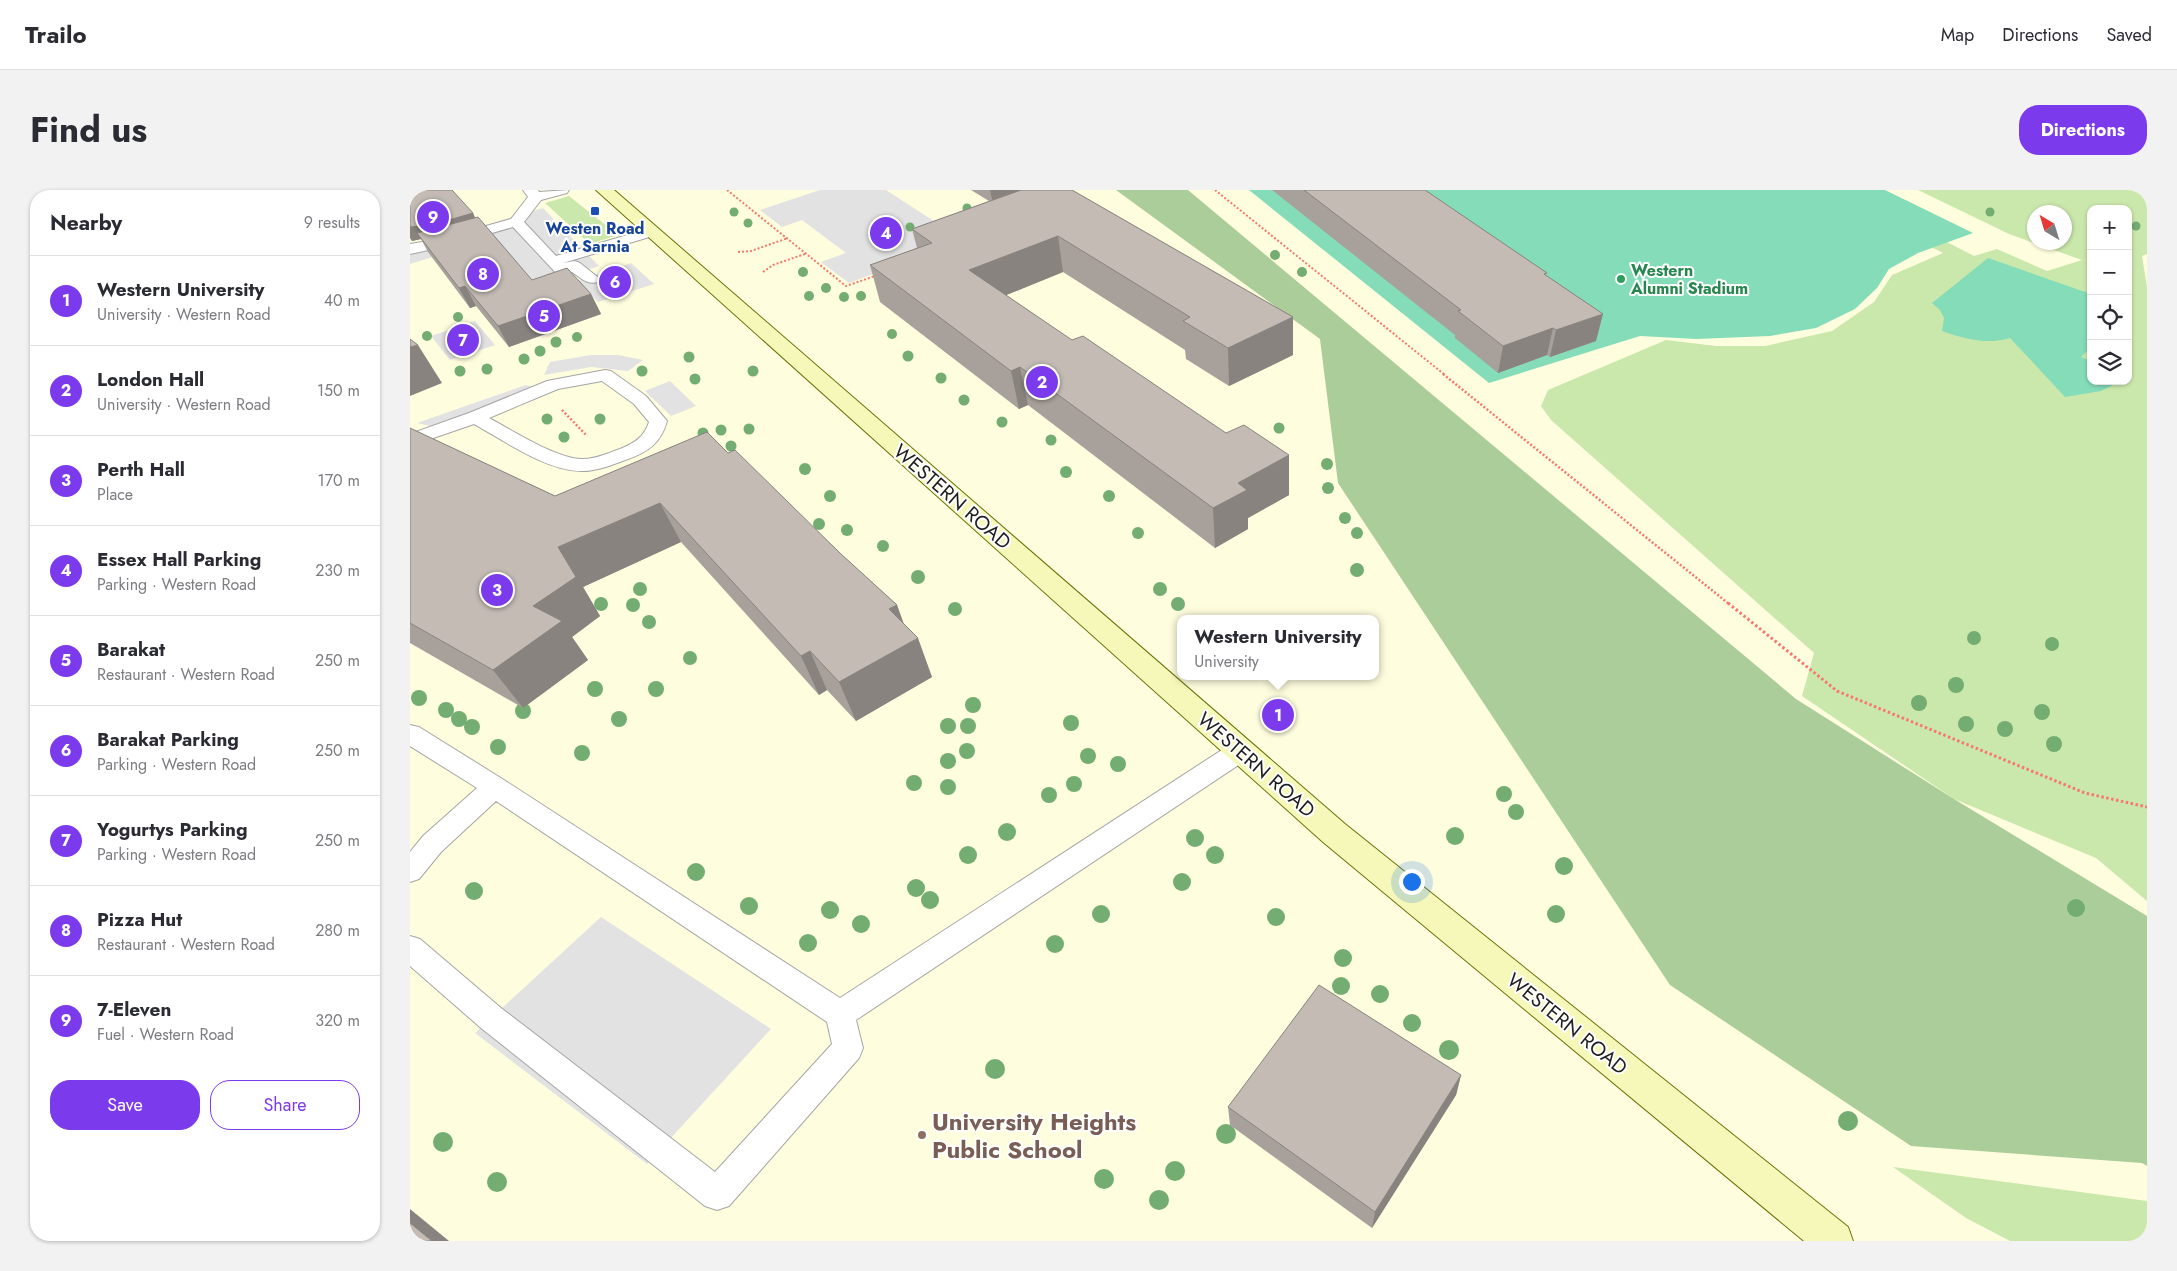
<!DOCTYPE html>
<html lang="en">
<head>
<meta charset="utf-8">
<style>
  :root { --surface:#fff; --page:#f2f2f3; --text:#2b2b33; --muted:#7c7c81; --line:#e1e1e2; --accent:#7c3aed }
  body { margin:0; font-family:Jost,sans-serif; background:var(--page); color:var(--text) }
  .controls { position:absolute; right:15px; top:15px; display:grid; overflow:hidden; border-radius:10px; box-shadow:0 1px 4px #0004 }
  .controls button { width:45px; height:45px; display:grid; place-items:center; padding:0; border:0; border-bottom:1px solid var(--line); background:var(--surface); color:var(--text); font:25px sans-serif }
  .compass { position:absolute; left:1617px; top:15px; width:45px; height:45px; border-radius:50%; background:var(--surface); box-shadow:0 1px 4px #0004; rotate:322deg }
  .you { position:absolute; left:1001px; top:691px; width:18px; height:18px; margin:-12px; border:4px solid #fff; border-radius:50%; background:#1a73e8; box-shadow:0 0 0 8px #1a73e833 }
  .badge { display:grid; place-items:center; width:32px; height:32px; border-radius:50%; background:var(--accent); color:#fff; font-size:16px; font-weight:700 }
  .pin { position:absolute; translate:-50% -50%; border:2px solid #fff; box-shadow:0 1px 5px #0006 }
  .popup { position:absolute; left:767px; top:425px; width:202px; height:65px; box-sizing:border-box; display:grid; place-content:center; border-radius:10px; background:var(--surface); filter:drop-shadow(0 1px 4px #0005); font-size:16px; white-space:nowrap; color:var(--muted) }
  .popup b { font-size:19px; color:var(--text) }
  .popup::after { content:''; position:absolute; left:50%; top:100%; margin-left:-10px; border:10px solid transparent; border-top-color:var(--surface) }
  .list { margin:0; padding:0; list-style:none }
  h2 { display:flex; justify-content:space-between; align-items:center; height:65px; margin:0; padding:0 20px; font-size:21px }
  h2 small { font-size:16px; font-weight:400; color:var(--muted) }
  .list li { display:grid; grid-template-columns:32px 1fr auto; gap:15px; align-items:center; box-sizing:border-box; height:90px; padding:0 20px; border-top:1px solid var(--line) }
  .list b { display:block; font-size:19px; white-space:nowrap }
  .list p { margin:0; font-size:16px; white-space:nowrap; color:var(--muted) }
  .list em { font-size:16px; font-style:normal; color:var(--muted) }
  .actions { display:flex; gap:10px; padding:15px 20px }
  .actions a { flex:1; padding:11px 0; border:1px solid var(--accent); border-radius:20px; text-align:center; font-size:18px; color:var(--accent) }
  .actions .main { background:var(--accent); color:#fff }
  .icon { flex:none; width:28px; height:28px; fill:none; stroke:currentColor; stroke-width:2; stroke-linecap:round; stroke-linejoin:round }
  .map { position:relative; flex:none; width:1737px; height:1051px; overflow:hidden; border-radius:20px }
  header { display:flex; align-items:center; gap:30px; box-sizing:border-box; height:70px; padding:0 25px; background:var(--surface); border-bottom:1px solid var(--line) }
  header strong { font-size:24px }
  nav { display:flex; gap:28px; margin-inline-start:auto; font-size:18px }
  .intro { display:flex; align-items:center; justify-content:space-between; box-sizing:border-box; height:120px; padding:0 30px }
  h1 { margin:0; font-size:35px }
  .button { padding:12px 22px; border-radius:20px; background:var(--accent); color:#fff; font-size:18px; font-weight:700 }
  main { display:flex; gap:30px; padding:0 30px }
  aside { flex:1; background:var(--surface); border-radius:20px; box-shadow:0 1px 4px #0004 }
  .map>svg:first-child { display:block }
  .education { fill:#fefdde; fill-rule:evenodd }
  .grass { fill:#cbe8ac; fill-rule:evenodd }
  .forest { fill:#abcd9a }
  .pitch { fill:#84dcb8 }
  .parking { fill:#e2e2e2 }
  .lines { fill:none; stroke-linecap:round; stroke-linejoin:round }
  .lane-casing { stroke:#a5a5a5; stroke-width:2 }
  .secondary-casing { stroke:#6a7308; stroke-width:2 }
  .path-far2 { stroke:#f6786e; stroke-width:2; stroke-dasharray:2 2; stroke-linecap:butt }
  .path-far1 { stroke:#f6786e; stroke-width:2.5; stroke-dasharray:2 2; stroke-linecap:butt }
  .path { stroke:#f6786e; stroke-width:3; stroke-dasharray:2.5 2.5; stroke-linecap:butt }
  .lane { fill:#fff; fill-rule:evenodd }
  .secondary { fill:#f6f8ba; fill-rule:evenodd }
  .tree { fill:#73ad72 }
  .wall { fill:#a8a19b }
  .shaded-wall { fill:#88837e }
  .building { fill:#c3bbb4; stroke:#88837e }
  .transit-dot { fill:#1a4fb4; stroke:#fff; stroke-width:2 }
  .leisure-dot { fill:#2e9e5b; stroke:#fff; stroke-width:2 }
  .education-dot { fill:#8d6e63; stroke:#fff; stroke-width:2 }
  .labels { text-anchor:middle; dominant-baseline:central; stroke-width:4; stroke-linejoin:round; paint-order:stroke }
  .far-transit-label { font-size:16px; font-weight:bold; fill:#164399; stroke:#fff }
  .far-leisure-label { font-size:16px; font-weight:bold; fill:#27864d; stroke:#fff; text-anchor:start }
  .street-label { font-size:20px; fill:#1e1e1e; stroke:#fff }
  .near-education-label { font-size:24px; font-weight:bold; fill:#785e54; stroke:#fff; text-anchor:start }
</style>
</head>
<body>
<header>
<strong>Trailo</strong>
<nav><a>Map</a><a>Directions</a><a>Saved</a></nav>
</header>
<div class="intro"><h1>Find us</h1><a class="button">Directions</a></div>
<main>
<aside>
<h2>Nearby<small>9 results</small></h2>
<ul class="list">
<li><span class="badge">1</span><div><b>Western University</b><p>University · Western Road</p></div><em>40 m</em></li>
<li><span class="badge">2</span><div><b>London Hall</b><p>University · Western Road</p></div><em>150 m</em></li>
<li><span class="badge">3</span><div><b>Perth Hall</b><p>Place</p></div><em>170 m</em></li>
<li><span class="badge">4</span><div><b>Essex Hall Parking</b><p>Parking · Western Road</p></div><em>230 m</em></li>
<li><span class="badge">5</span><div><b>Barakat</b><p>Restaurant · Western Road</p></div><em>250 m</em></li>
<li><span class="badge">6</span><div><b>Barakat Parking</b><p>Parking · Western Road</p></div><em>250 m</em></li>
<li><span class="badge">7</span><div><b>Yogurtys Parking</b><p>Parking · Western Road</p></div><em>250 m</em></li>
<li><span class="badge">8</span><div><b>Pizza Hut</b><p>Restaurant · Western Road</p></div><em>280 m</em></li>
<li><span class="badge">9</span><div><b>7-Eleven</b><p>Fuel · Western Road</p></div><em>320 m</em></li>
</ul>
<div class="actions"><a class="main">Save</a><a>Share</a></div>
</aside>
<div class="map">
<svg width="1737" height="1051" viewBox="0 0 1737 1051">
  <rect width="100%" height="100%" fill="#efebe4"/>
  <path class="education" d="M0,0H1737V1051H0ZM1681,19H1718V191H1681ZM1624,22H1654V52H1624ZM770,429H966V486H770Z"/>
  <path class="grass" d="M1508,0H1737V64L1732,66L1737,97V711L1686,668L1544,609L1392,506L1404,463L1141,230L1131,216L1138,200L1256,150L1306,156H1355L1422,141L1464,112L1482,85L1533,63L1443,17L1533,50L1564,66L1587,59L1637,81L1672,70L1599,44ZM1681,19H1718V191H1681ZM1624,22H1654V52H1624Z
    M159,6L208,45L180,54L135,13Z
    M1483,977L1737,1011V1051H1600L1556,1028Z"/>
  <path class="forest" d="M706,0H778L1386,509L1544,609L1737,726V976L1732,973L1501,956L1260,795L928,293L910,149Z"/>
  <path class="pitch" d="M839,0H1475L1563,43L1508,63L1479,79L1467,98L1445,119L1406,138L1360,146L1286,149L1230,146L1079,193Z
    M1578,68L1681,104V157L1671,167L1681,171V191H1711L1691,201L1655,207L1600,148C1577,155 1554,149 1532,141L1534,128L1530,120L1522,113Z"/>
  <path class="parking" d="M410,0H476L553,50L439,93L411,72L436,63L392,30L372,37L350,20Z
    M133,18L189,76L123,97L84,48L0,74V57Z
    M221,73L244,94L188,112L167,91Z
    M65,131L85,155L40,170L21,146Z
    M181,165H208L233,170L218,181L181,177L134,185L140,172Z
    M260,191L286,216L261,226L235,201Z
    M116,195L128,199L24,237L7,233Z
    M191,727L361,839L237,974L65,843Z"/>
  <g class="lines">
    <defs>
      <path id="lane" d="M113,0H128L129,2L159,0L157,3L131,10L114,32L146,66L241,38L246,39L248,42L246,45L153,73L165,71L170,73L190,89L188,92C177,95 171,88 162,82L151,85L146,83L103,37L37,56L0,64V54L30,49L101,29L118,7Z
        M195,180L201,181L236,206L257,231C251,253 238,262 218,269C204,274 188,281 173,281C138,282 93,250 64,234L0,256V244L59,223L137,191ZM192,191L224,214L239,232C234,247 225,253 210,259C198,263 186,269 173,269C148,270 102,240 79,228L148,199Z
        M0,535L9,537L94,590L430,808L821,554L830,552L839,554L842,561L839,568L446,830L453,858L449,868L319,1016L307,1020L295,1016L71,838L0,776V746L10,749L91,818L305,982L422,854L417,832L86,611L31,662L9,689L0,692V662L13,646L67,598L0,556Z"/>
      <path id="secondary" d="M186,0H204L935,634L1438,1037L1443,1051H1394L913,652Z"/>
    </defs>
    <use href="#lane" class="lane-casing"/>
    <use href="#secondary" class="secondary-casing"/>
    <path class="path-far2" d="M317,0L436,96L465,86
      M805,0L1035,185
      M328,62L341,61L378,48
      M353,82L363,75L395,64"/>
    <path class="path-far1" d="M1033,184L1319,414
      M152,220L177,246"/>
    <path class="path" d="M1318,413L1427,501L1675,603L1737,617"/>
    <use href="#lane" class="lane"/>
    <use href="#secondary" class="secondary"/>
  </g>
  <g class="tree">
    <circle cx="557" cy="18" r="4.5"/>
    <circle cx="324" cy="22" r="4.5"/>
    <circle cx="1580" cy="22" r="4.5"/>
    <circle cx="338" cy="33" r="4.5"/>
    <circle cx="1726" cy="36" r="4.5"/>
    <circle cx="500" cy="37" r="4.5"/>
    <circle cx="477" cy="45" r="5"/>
    <circle cx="865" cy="65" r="5"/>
    <circle cx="393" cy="82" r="5"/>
    <circle cx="892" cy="82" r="5"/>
    <circle cx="416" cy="98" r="5"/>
    <circle cx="399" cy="106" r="5"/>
    <circle cx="451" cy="106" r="5"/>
    <circle cx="434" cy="107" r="5"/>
    <circle cx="48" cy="127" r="5"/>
    <circle cx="482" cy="144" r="5"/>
    <circle cx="17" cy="146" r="5"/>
    <circle cx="167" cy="147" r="5"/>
    <circle cx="146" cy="152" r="5.5"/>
    <circle cx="130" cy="161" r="5.5"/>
    <circle cx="498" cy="166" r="5.5"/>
    <circle cx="279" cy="167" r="5.5"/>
    <circle cx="114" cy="169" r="5.5"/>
    <circle cx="77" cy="179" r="5.5"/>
    <circle cx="50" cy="181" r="5.5"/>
    <circle cx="232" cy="181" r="5.5"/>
    <circle cx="343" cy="181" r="5.5"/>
    <circle cx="531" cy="188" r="5.5"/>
    <circle cx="285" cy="189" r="5.5"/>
    <circle cx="554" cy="210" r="5.5"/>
    <circle cx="137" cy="229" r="5.5"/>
    <circle cx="190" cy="229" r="5.5"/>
    <circle cx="592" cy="232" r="5.5"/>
    <circle cx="869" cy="238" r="5.5"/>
    <circle cx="339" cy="239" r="5.5"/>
    <circle cx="311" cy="240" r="5.5"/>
    <circle cx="293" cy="243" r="5.5"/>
    <circle cx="154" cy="247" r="5.5"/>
    <circle cx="641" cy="250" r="5.5"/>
    <circle cx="321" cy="256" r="5.5"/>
    <circle cx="917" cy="274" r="6"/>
    <circle cx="395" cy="279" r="6"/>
    <circle cx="656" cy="282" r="6"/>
    <circle cx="918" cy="298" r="6"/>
    <circle cx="420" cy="306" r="6"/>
    <circle cx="699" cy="306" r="6"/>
    <circle cx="935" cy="328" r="6"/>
    <circle cx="409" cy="334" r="6"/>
    <circle cx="437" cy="340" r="6"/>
    <circle cx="728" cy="343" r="6"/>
    <circle cx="947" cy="343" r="6"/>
    <circle cx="473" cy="356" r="6"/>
    <circle cx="947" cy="380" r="7"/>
    <circle cx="508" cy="387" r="7"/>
    <circle cx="230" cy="399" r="7"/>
    <circle cx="750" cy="399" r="7"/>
    <circle cx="191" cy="414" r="7"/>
    <circle cx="768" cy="414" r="7"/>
    <circle cx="223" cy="415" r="7"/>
    <circle cx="545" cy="419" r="7"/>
    <circle cx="239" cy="432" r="7"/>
    <circle cx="1564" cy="448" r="7"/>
    <circle cx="1642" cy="454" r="7"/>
    <circle cx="280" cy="468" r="7"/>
    <circle cx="1546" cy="495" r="8"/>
    <circle cx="185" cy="499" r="8"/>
    <circle cx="246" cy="499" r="8"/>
    <circle cx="9" cy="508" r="8"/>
    <circle cx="1509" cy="513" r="8"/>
    <circle cx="563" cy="515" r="8"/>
    <circle cx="36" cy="520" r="8"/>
    <circle cx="113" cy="521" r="8"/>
    <circle cx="1632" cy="522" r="8"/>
    <circle cx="49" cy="529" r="8"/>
    <circle cx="209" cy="529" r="8"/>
    <circle cx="661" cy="533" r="8"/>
    <circle cx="1556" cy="534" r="8"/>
    <circle cx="538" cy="536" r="8"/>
    <circle cx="558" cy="536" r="8"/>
    <circle cx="62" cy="537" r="8"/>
    <circle cx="1595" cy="539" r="8"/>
    <circle cx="1644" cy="554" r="8"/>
    <circle cx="88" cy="557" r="8"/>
    <circle cx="557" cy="561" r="8"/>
    <circle cx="172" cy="563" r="8"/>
    <circle cx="678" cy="566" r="8"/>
    <circle cx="538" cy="571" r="8"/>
    <circle cx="708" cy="574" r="8"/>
    <circle cx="504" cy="593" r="8"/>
    <circle cx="664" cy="594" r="8"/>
    <circle cx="538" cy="597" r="8"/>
    <circle cx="1094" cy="604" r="8"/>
    <circle cx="639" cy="605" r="8"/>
    <circle cx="1106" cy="622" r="8"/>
    <circle cx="597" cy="642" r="9"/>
    <circle cx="1045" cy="646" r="9"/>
    <circle cx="785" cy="648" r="9"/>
    <circle cx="558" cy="665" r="9"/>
    <circle cx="805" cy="665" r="9"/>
    <circle cx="1154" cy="676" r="9"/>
    <circle cx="286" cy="682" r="9"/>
    <circle cx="772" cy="692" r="9"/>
    <circle cx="506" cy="698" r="9"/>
    <circle cx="64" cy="701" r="9"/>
    <circle cx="520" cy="710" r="9"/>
    <circle cx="339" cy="716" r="9"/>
    <circle cx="1666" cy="718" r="9"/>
    <circle cx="420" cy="720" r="9"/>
    <circle cx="691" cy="724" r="9"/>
    <circle cx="1146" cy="724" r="9"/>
    <circle cx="866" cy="727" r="9"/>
    <circle cx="451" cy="734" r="9"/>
    <circle cx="398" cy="753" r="9"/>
    <circle cx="645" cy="754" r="9"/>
    <circle cx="933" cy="768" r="9"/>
    <circle cx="931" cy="796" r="9"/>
    <circle cx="970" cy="804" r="9"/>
    <circle cx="1002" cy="833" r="9"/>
    <circle cx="1039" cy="860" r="10"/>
    <circle cx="585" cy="879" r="10"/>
    <circle cx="1438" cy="931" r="10"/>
    <circle cx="816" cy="944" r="10"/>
    <circle cx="33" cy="952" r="10"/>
    <circle cx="765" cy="981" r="10"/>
    <circle cx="694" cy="989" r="10"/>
    <circle cx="87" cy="992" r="10"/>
    <circle cx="749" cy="1010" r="10"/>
  </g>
  <path class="wall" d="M561,0H662L883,127V165L819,196L776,169L775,160L653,82L596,105L879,305L838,328V339L805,358L618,215L609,219L470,112L460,75L507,58L502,39L579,11Z
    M862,0H1015L1137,86L1186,151L1140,167L1137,165L1088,183L1045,148V145Z
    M0,4L63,23L65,28L122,90L181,104L191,124L99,157L66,116L60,118L18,62L11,49L2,51L0,48Z
    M0,238L145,306L318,263L487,415L494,434L522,487L446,531L417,500L409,505L271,352L173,397L190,426L162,447L178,470L113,518L0,453Z
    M1051,885L1046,905L962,1038L820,935L818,917Z"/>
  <path class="shaded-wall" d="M580,0H620L583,14Z
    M63,23L69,36L7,43L11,49L2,51L0,47V37Z
    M648,46L653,82L567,117L559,80Z
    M55,96L66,116L60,118L49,98Z
    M181,104L191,124L99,157L88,136Z
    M1193,124L1186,151L1140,167L1146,140Z
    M883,127V165L819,196L818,158Z
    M1143,138L1137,165L1088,183L1093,156Z
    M8,155L32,193L0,206V157Z
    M610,177L618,215L609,219L601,181Z
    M879,265V305L838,328V339L805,358L803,318L828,293Z
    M250,313L271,352L173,397L190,426L162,447L178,470L113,518L83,480L123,416L148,357Z
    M487,415L500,453L508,448L522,487L446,531L429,492L479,419Z
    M400,461L417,500L409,505L391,466Z
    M1051,885L1046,905L962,1038L965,1022Z
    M0,1019L39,1051H22L0,1033Z"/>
  <path class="building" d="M14,0H42L63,23L22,35L0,37V4Z
    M611,0H662L883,127L818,158L773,131L780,127L648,46L559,80L662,150L673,146L816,243L834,235L879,265L828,293L837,300L803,318L610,177L601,181L460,75L522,53L502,39Z
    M894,0H1015L1137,83L1134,84L1193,124L1146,140L1143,138L1093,156L1048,121L1051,120Z
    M68,27L122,90L157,78L181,104L88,136L55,96L49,98L7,43Z
    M0,149L8,155L0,157Z
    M0,238L145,306L297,242L318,263L325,260L431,364L487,415L479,419L508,448L429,492L400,461L391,466L250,313L148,357L166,387L123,416L152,431L83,480L0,433Z
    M909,795L1051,885L965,1022L818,917Z
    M0,1033L22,1051H0Z"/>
  <rect class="transit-dot" x="180" y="16" width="10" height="10" rx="2.5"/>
  <circle class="leisure-dot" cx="1211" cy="89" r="5"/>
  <circle class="education-dot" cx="512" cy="945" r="5"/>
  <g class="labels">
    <g class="far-transit-label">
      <text x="185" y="38">Westen Road<tspan x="185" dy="18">At Sarnia</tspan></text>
    </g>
    <g class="far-leisure-label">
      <text x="1221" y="80">Western<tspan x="1221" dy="18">Alumni Stadium</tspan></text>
    </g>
    <g class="street-label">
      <text transform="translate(542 307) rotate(41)">WESTERN ROAD</text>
      <text transform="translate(846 575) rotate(41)">WESTERN ROAD</text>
      <text transform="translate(1157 834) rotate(39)">WESTERN ROAD</text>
    </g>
    <g class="near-education-label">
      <text x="522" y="931">University Heights<tspan x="522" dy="28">Public School</tspan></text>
    </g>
  </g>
</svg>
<div class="controls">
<button>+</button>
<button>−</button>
<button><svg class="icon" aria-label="locate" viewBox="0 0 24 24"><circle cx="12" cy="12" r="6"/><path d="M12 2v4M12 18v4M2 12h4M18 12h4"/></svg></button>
<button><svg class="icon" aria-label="layers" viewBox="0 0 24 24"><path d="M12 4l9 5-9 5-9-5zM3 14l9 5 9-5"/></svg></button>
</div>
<svg class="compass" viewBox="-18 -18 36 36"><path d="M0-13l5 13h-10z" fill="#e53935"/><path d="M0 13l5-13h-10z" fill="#7c7c81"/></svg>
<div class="you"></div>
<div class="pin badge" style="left:868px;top:525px">1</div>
<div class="popup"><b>Western University</b>University</div>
<div class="pin badge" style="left:632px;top:192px">2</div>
<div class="pin badge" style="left:87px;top:400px">3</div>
<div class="pin badge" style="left:476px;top:43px">4</div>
<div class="pin badge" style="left:134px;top:126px">5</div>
<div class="pin badge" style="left:205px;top:92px">6</div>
<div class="pin badge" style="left:53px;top:150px">7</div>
<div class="pin badge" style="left:73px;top:84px">8</div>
<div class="pin badge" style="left:23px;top:27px">9</div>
</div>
</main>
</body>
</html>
